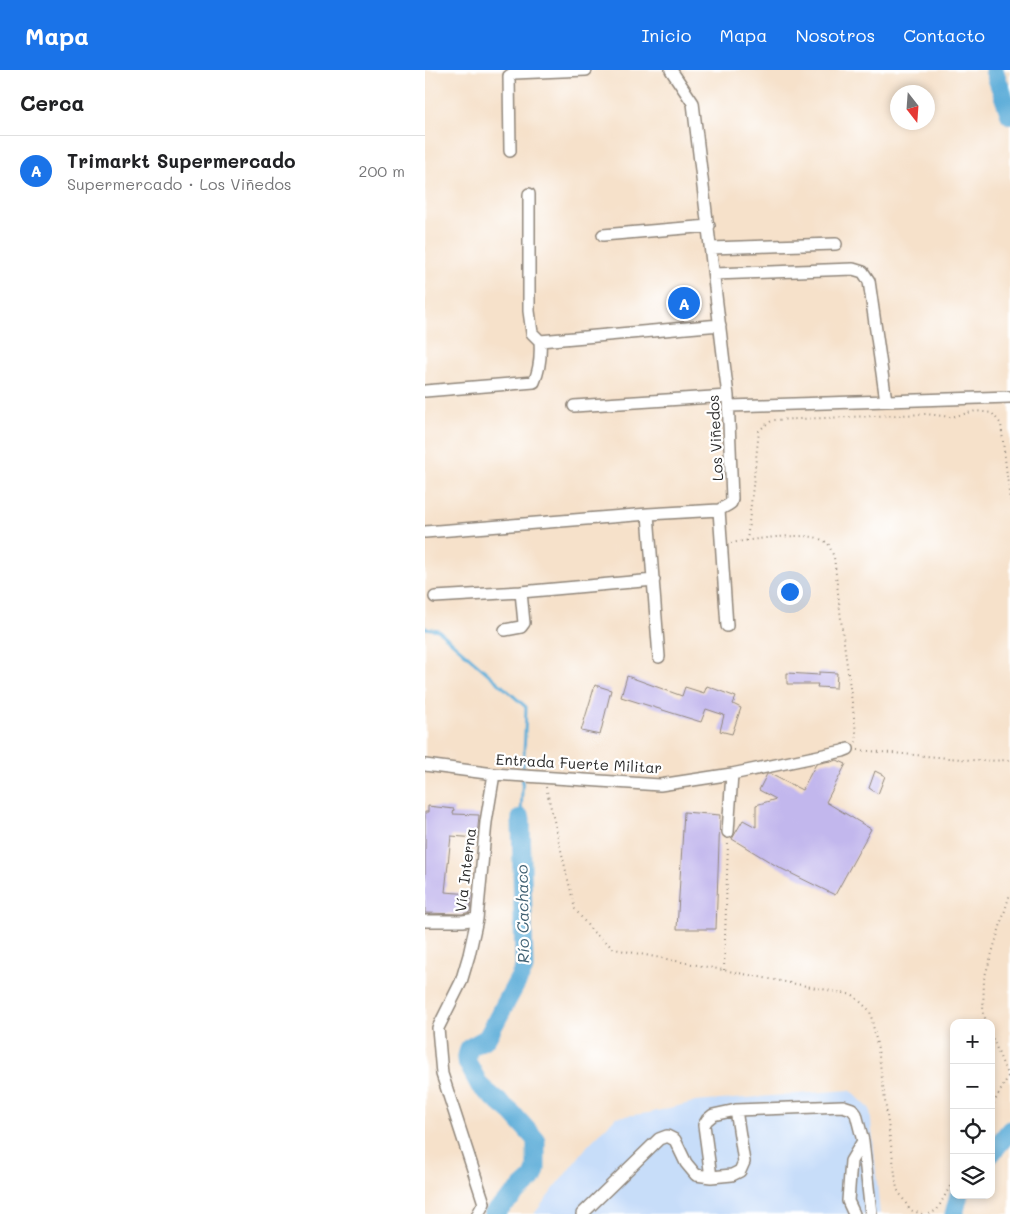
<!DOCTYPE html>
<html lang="es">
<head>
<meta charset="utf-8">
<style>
  :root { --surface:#fff; --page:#f6f6f6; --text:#202124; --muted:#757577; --line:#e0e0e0; --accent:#1a73e8 }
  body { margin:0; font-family:Mali,sans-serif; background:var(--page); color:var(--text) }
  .controls { position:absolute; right:15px; bottom:15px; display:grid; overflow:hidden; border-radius:10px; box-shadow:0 2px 8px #0003 }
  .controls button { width:45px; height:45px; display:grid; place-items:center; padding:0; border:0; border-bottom:1px solid var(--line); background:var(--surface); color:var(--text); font:25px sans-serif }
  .compass { position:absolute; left:465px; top:15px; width:45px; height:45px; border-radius:50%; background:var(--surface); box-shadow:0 2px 8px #0003; rotate:163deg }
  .you { position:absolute; left:364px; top:521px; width:18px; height:18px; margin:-12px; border:4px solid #fff; border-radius:50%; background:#1a73e8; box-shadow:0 0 0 8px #1a73e833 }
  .badge { display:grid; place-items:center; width:32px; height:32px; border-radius:50%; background:var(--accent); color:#fff; font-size:16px; font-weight:700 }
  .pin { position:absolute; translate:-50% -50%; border:2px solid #fff; box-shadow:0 1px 5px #0006 }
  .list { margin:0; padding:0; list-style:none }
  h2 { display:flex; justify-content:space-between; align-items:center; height:65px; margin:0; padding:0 20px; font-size:21px }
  h2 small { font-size:16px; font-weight:400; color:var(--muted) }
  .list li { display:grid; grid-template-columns:32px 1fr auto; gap:15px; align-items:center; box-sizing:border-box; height:70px; padding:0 20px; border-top:1px solid var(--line) }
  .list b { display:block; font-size:19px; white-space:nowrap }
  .list p { margin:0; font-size:16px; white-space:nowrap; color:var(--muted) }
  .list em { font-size:16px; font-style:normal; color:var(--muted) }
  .icon { flex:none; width:28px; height:28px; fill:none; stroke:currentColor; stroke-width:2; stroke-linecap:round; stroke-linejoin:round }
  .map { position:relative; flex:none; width:585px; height:1144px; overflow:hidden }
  header { display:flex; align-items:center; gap:30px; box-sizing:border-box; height:70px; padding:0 25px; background:var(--accent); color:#fff }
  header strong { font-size:24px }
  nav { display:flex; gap:28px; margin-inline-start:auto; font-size:18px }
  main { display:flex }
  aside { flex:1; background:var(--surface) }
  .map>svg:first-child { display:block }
  .built { fill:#c7ddf9 }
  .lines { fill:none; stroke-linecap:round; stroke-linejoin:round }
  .stream { stroke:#5eaed9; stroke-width:3 }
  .river { stroke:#5eaed9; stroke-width:19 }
  .building { fill:#c2b7ed }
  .minor-casing { stroke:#90867a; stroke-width:14 }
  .path { stroke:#90867a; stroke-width:2; stroke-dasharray:1 4; stroke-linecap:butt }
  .minor { stroke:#fff; stroke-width:11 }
  .labels { text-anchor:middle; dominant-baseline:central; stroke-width:4.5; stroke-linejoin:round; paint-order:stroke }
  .street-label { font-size:15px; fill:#2b2b2b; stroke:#fff }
  .water-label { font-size:16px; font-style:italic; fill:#3f5f71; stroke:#fff }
</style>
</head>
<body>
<header>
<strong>Mapa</strong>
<nav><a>Inicio</a><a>Mapa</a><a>Nosotros</a><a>Contacto</a></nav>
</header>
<main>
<aside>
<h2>Cerca<small></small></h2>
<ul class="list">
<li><span class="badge">A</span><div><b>Trimarkt Supermercado</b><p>Supermercado · Los Viñedos</p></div><em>200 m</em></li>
</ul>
</aside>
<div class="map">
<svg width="585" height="1144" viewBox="0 0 585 1144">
  <rect width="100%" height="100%" fill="#fff"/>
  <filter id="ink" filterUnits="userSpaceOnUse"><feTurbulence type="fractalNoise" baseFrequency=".02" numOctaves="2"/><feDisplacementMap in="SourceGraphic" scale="10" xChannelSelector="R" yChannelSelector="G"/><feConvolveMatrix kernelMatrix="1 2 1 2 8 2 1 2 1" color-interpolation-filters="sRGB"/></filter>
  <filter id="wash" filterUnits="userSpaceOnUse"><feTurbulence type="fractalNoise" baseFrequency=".0096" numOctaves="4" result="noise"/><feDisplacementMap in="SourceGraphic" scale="20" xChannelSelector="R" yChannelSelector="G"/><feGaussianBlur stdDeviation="1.12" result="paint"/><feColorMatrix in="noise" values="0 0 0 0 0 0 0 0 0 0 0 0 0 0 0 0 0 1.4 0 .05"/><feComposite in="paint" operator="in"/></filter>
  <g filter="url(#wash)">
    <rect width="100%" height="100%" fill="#f6e1ca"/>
    <path class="built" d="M425,1020L445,1039L455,1144H109L164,1074L191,1047L224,1043L269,1032Z"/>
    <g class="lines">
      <path class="stream" d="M0,558L13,560L101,637C100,674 97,711 96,748"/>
      <path class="river" d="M569,0L585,45
        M566,1084L585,1060
        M68,1144L108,1108L111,1099V1070L87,1043L55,1016L41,990L44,978L62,968L99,899L96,748
        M529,1144L534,1125"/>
    </g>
    <g id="blocks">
      <path class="building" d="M394,602L412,603L411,618L392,617L393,614H362V603L394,605Z
        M202,606L257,626L260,617L279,623L282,616L311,627L308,634L316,638L307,664L295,661L299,645L281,639L276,652L196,627Z
        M170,615L186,620L175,665L156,661Z
        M412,690L421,694L401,732L446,759L410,825L355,798L307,769L318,750L331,757V735L351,729L334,720L342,704H345L377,720L391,694L405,691L407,692L408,691Z
        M450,701L460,706L453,724L444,718Z
        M3,736L29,739L28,744L54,745L52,768L26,766L20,822L46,824L45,842L37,844L0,843V742H3Z
        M259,742L295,745L291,859H252Z"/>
    </g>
  </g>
  <g filter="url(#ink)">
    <use href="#blocks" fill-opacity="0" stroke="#90867a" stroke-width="1"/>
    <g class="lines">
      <defs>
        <path id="minor" d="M85,81L84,6L89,3L161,0
          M178,165L284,156
          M286,178L411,174
          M289,204L428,199L438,202L444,211L461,331
          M115,271L295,255
          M0,321L109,312C115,299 116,286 115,271L107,263L104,241V124
          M149,336L303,326
          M304,336L585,327
          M294,440L302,556
          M223,444L234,587
          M0,462L223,444L294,440L303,435L306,433L307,429L303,326L268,33L246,0
          M10,527L96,522L229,510
          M80,560L96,557L99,553L96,522
          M0,695L69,704L235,715L307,704L418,681L423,679
          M303,762L307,704
          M0,851H38L52,849
          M286,1107L307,1105L315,1101L319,1092L311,1040
          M53,1144L59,1133L17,1004L13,958L36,912L44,885L52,849L61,752L69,704
          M157,1144L234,1069L242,1066L250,1070L261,1093L271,1105L286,1107L279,1055L282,1050L288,1045L311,1040L418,1036L427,1039L431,1044L438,1071L446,1144
          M429,1144L423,1131L426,1091L438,1071"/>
      </defs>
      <use href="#minor" class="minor-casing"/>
      <path class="path" d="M322,471L334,361L339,356L348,350L501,344L526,347L551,341L567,343L576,354L585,431
        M306,473C329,469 366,464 389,467C394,468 399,471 403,473L409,487L417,558L431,662L432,670L431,672
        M433,680L558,691L585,690
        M121,717L150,839L167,861L189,879L428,925L445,941L453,979L472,1119L485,1140L497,1144
        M299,900L303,773
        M562,953L558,943L559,909L585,824
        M566,964L583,1007
        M566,1038L583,1007L585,1005
        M504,1144L512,1140L529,1109"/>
      <use href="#minor" class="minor"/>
    </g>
  </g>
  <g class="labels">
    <g class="street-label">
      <text transform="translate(290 368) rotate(-93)">Los Viñedos</text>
      <text transform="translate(154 693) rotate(3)">Entrada Fuerte Militar</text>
      <text transform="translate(40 800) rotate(-83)">Vía Interna</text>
    </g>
    <g class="water-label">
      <text transform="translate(97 844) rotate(-91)">Río Cachaco</text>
    </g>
  </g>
</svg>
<div class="controls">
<button>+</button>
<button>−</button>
<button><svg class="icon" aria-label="locate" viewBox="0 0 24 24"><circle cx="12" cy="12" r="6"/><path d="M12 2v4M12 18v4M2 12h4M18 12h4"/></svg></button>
<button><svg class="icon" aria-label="layers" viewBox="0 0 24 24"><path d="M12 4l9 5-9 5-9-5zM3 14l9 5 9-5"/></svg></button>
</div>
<svg class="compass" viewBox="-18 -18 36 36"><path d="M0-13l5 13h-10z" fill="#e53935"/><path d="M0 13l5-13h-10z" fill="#757577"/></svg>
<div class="you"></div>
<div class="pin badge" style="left:259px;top:233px">A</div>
</div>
</main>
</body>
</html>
